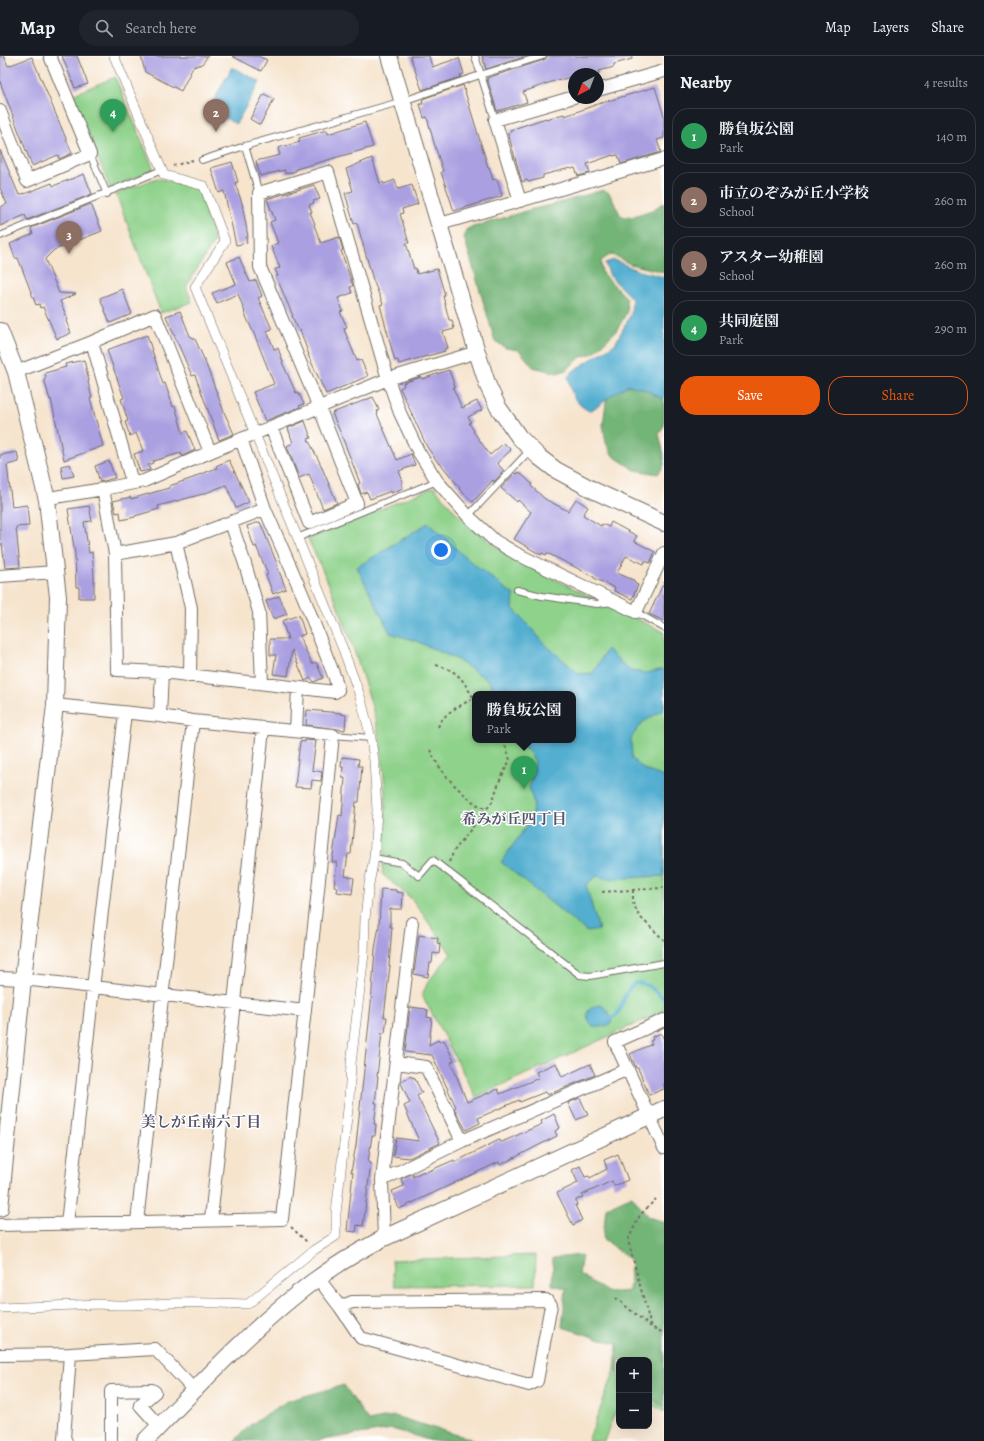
<!DOCTYPE html>
<html lang="en">
<head>
<meta charset="utf-8">
<style>
  :root { --surface:#171b24; --page:#20242c; --text:#f1f3f6; --muted:#9ea1a6; --line:#363941; --accent:#ea580c }
  body { margin:0; font-family:Alegreya,"Noto Serif JP",serif; background:var(--page); color:var(--text) }
  .controls { position:absolute; right:12px; bottom:12px; display:grid; overflow:hidden; border-radius:8px; box-shadow:0 4px 16px #0002 }
  .controls button { width:36px; height:36px; display:grid; place-items:center; padding:0; border:0; border-bottom:1px solid var(--line); background:var(--surface); color:var(--text); font:20px sans-serif }
  .compass { position:absolute; left:568px; top:12px; width:36px; height:36px; border-radius:50%; background:var(--surface); box-shadow:0 4px 16px #0002; rotate:222deg }
  .you { position:absolute; left:441px; top:494px; width:14px; height:14px; margin:-10px; border:3px solid #fff; border-radius:50%; background:#1a73e8; box-shadow:0 0 0 6px #1a73e833 }
  .badge { display:grid; place-items:center; width:26px; height:26px; border-radius:50%; background:var(--accent); color:#fff; font-size:13px; font-weight:700 }
  .pin { position:absolute; translate:-50% -33px; filter:drop-shadow(0 1px 2px #0008) }
  .pin::after { content:''; position:absolute; top:21px; width:14px; height:12px; background:inherit; clip-path:polygon(0 0,100% 0,50% 100%) }
  .popup { position:absolute; left:472px; top:635px; width:104px; height:52px; box-sizing:border-box; display:grid; place-content:center; border-radius:8px; background:var(--surface); filter:drop-shadow(0 1px 3px #0005); font-size:13px; white-space:nowrap; color:var(--muted) }
  .popup b { font-size:15px; color:var(--text) }
  .popup::after { content:''; position:absolute; left:50%; top:100%; margin-left:-8px; border:8px solid transparent; border-top-color:var(--surface) }
  .list { margin:0; padding:0; list-style:none }
  h2 { display:flex; justify-content:space-between; align-items:center; height:52px; margin:0; padding:0 16px; font-size:17px }
  h2 small { font-size:13px; font-weight:400; color:var(--muted) }
  .list li { display:grid; grid-template-columns:26px 1fr auto; gap:12px; align-items:center; box-sizing:border-box; height:56px; margin:0 8px 8px; padding:0 8px; border:1px solid var(--line); border-radius:16px }
  .list b { display:block; font-size:15px; white-space:nowrap }
  .list p { margin:0; font-size:13px; white-space:nowrap; color:var(--muted) }
  .list em { font-size:13px; font-style:normal; color:var(--muted) }
  .actions { display:flex; gap:8px; padding:12px 16px }
  .actions a { flex:1; padding:9px 0; border:1px solid var(--accent); border-radius:16px; text-align:center; font-size:14px; color:var(--accent) }
  .actions .main { background:var(--accent); color:#fff }
  .icon { flex:none; width:22px; height:22px; fill:none; stroke:currentColor; stroke-width:2; stroke-linecap:round; stroke-linejoin:round }
  .map { position:relative; flex:none; width:664px; height:1385px; overflow:hidden }
  header { display:flex; align-items:center; gap:24px; box-sizing:border-box; height:56px; padding:0 20px; background:var(--surface); border-bottom:1px solid var(--line) }
  header strong { font-size:19px }
  nav { display:flex; gap:22px; margin-inline-start:auto; font-size:14px }
  .search { width:280px; height:36px; background:var(--page); display:flex; align-items:center; gap:10px; box-sizing:border-box; padding:0 14px; border-radius:22px; color:var(--muted); font-size:15px }
  main { display:flex }
  aside { flex:1; background:var(--surface) }
  .map>svg:first-child { display:block }
  .green { fill:#8fd28b; stroke:#5d7e5b; fill-rule:evenodd }
  .forest { fill:#73b477; stroke:#4f7051 }
  .water { fill:#52aed0; stroke:#3e6c7e }
  .lines { fill:none; stroke-linecap:round; stroke-linejoin:round }
  .stream { stroke:#52aed0; stroke-width:3.5 }
  .building { fill:#aaa0e1 }
  .service-casing { stroke:#726c64; stroke-width:8 }
  .pedestrian-casing { stroke:#726c64; stroke-width:10 }
  .minor-casing { stroke:#726c64; stroke-width:14 }
  .tertiary-casing { stroke:#726c64; stroke-width:18 }
  .path { stroke:#726c64; stroke-width:2; stroke-dasharray:3 3; stroke-linecap:butt }
  .service { stroke:#fff; stroke-width:6 }
  .pedestrian { stroke:#fff; stroke-width:9 }
  .minor { stroke:#fff; stroke-width:12 }
  .tertiary { stroke:#fff; stroke-width:16 }
  .labels { text-anchor:middle; dominant-baseline:central; stroke-width:3; stroke-linejoin:round; paint-order:stroke }
  .neighbourhood-label { font-size:15px; font-weight:bold; fill:#57546b; stroke:#fff }
</style>
</head>
<body>
<header>
<strong>Map</strong>
<div class="search"><svg class="icon" aria-label="search" viewBox="0 0 24 24"><circle cx="10" cy="10" r="6"/><path d="M15 15l6 6"/></svg>Search here</div>
<nav><a>Map</a><a>Layers</a><a>Share</a></nav>
</header>
<main>
<div class="map">
<svg width="664" height="1385" viewBox="0 0 664 1385">
  <rect width="100%" height="100%" fill="#fff"/>
  <filter id="ink" filterUnits="userSpaceOnUse"><feTurbulence type="fractalNoise" baseFrequency=".025" numOctaves="2"/><feDisplacementMap in="SourceGraphic" scale="8" xChannelSelector="R" yChannelSelector="G"/><feConvolveMatrix kernelMatrix="1 2 1 2 8 2 1 2 1" color-interpolation-filters="sRGB"/></filter>
  <filter id="wash" filterUnits="userSpaceOnUse"><feTurbulence type="fractalNoise" baseFrequency=".012" numOctaves="4" result="noise"/><feDisplacementMap in="SourceGraphic" scale="16" xChannelSelector="R" yChannelSelector="G"/><feGaussianBlur stdDeviation="0.9" result="paint"/><feColorMatrix in="noise" values="0 0 0 0 0 0 0 0 0 0 0 0 0 0 0 0 0 1.4 0 .05"/><feComposite in="paint" operator="in"/></filter>
  <g filter="url(#wash)">
    <rect width="100%" height="100%" fill="#f6e4cd"/>
    <path class="green" d="M115,21L154,114L110,132L72,39Z
      M157,122L198,132L215,184L186,231L192,246L161,257L116,138Z
      M434,431L459,460L489,485L515,504L664,576V955L476,1041L422,939L428,926L451,898L412,843L382,818C387,776 387,731 380,690C377,664 369,640 361,616C347,570 329,526 308,483ZM475,638H573V684H475Z
      M536,1199L535,1229L394,1230L392,1204Z
      M615,1314L619,1318V1347L604,1385H588Z
      M649,1340L664,1351V1356L649,1346Z"/>
    <path class="forest" d="M603,134L609,137L621,160L631,161L652,154L664,147V216L630,208L611,198L601,205L602,217L626,241L627,256L617,274L594,297L581,301L566,314L557,317L533,311L519,294L506,292L495,285L464,181L467,173L529,154L555,148Z
      M664,298V370L659,378L664,399V410L658,418L635,414L613,400L606,387L603,369L608,332Z
      M632,1140L648,1161L664,1166V1351L649,1340V1304H619V1318L615,1314L617,1288L562,1271L566,1232L552,1229L553,1202L582,1199L579,1218L609,1237L629,1235L631,1204L603,1183L606,1152Z
      M344,1329L368,1365L394,1360L478,1385H432L392,1373L314,1385H234L250,1369L287,1345Z"/>
    <path class="water" d="M232,11L260,26L236,68L209,53Z
      M614,204L639,215L664,221V342L662,343L644,333L628,329L609,341L600,349L589,355C573,346 572,339 568,321L573,315L615,288L631,258L632,243L610,220L605,207Z
      M428,467L471,506L514,539L513,552L546,589L579,618L593,617L607,593L630,615L646,617L664,613V653L642,667L631,682L632,703L645,714L664,721V820L608,823L597,820L586,829L599,874L587,876L501,806L530,765L534,748L529,732L535,706L527,692L513,688L510,684H573V638H496L488,624L456,603L416,585L390,577L357,511Z
      M600,949C607,951 610,959 612,966C606,971 602,971 594,971C584,961 584,952 600,949Z"/>
    <g class="lines">
      <path class="stream" d="M611,962C624,959 621,936 635,927C647,926 655,935 664,943"/>
    </g>
    <g id="blocks">
      <path class="building" d="M0,0H4L8,10L32,1L72,97L59,103L58,99L32,110L0,26Z
        M62,0H77L88,28L75,32Z
        M141,0H208L202,8L193,11L181,35L145,16Z
        M232,0H258L267,4L261,15Z
        M410,0H429L432,11L459,2L464,18L460,19L461,21L422,34Z
        M482,0H527L486,13Z
        M547,0H632V3L614,8V11L599,15V18H574V20L560,24V23L523,36L527,46L497,55L487,22L544,4Z
        M463,29L488,111H489L493,124L497,123L502,140L454,155L441,116L443,115L434,87L427,61L424,62L420,48H423L422,44L425,42Z
        M655,31L664,60V82L657,84L661,96L621,108L618,99L613,100V99L587,108L590,117L578,120L575,112L571,113L570,112L543,119V122L528,126L527,124L522,126L508,77L511,76L510,74L546,62V63L564,58L565,60L598,48Z
        M264,38L274,43L260,69L250,63Z
        M365,66L373,91L296,113V115L285,118V114L260,120L256,105L280,99L278,92L300,86L299,82L327,74L328,78Z
        M0,94L19,139L24,137V138L52,127L53,130L84,118L92,138L27,164L25,159L0,170V151L7,148L0,132Z
        M372,102L380,127L383,126L384,128L395,124L398,133L412,129L418,148L402,153L403,157L400,158L409,187H406L414,213L416,212L417,218L437,213L445,239L443,240L449,264H452L454,273L443,276L448,292L444,293L445,295L399,308L398,304L395,305L380,249L383,248L373,224L357,167L354,168L345,137L353,135L346,113Z
        M232,106L238,126L235,127L242,147L248,181H246L247,187L236,189L224,135L219,137L211,112Z
        M314,129L320,143L313,145L314,147L309,149L312,156H310L315,168L314,169L321,187L339,181L343,194L341,195L353,230L350,231L352,237L338,242L343,255L340,256L347,271L344,272L345,276L357,305L361,304L368,320L326,338L308,299H309L300,274L299,275L292,260H293L276,220H278L275,213L280,212L271,190L278,187L270,166L275,164L267,143Z
        M91,148L102,175L54,194L45,203L59,237L76,238L60,245L68,264L66,265L71,277L57,283L43,251L40,252L39,248L36,249L18,202H15L10,188L33,178L31,172Z
        M239,201L250,226L256,224L262,240L258,242L272,273L267,275L274,293L278,292L283,306H282L296,337L298,336L304,348L299,350L300,351L265,365L253,336L274,328L255,280L244,256H245L238,238L217,247L212,237L236,228L227,206Z
        M122,233L132,258L110,267L100,242Z
        M180,255L190,280L195,283L204,303L224,356L234,378L219,384L195,319L192,320L166,260Z
        M147,279L163,328L165,327L173,351L175,350L183,377L187,375L195,394L182,400L181,397L153,405V407L148,409L150,414L140,416L134,398L143,395L136,377L130,380L125,366L128,365L121,343L124,342L107,294Z
        M84,304L89,325L88,326L92,342H90L103,390L64,404L51,343L50,344L44,323L46,322L45,317L66,311L65,308Z
        M449,314L455,331L453,332L462,352L477,345L482,354L468,361L471,366L469,367L474,375H473L490,399L504,387L511,394L497,407L504,415L494,426L493,424L473,446L459,433L460,432L440,407L439,408L427,391L400,332L404,330L403,327L421,321L422,323Z
        M373,341L379,354L377,355L378,358H377L397,404L411,398L415,409L399,415L403,426L402,427L403,432L391,437V435L370,443L367,436L361,438L358,428L360,427L341,378L332,357Z
        M305,365L311,382L308,383L320,407L337,447L323,453L309,418L299,422L287,390L293,387L288,372Z
        M17,396L19,406L7,409L12,451L27,449L29,470L16,471L20,511L5,512L2,488H0V399Z
        M229,404L249,446L236,452L226,429L203,438L158,450L159,453L135,460V461L121,464L120,456L116,457L113,445L131,441V443L169,432V430L196,421V420L217,412L216,410Z
        M109,405L115,422L100,426L95,410Z
        M70,408L74,420L63,422L61,410Z
        M519,416L532,428L531,430L545,443L568,455L576,443L588,451L583,459L601,470L602,468L609,471L611,466L637,480L634,485L655,496L650,507L645,505L644,508L626,500L617,517L635,525L634,527L638,529L632,543L614,535L615,532L594,522V521L573,510L547,497L546,499L542,497L541,499L514,483L531,456L518,444L517,446L501,432L515,417L517,418Z
        M89,450L92,465L84,466L89,497L92,496L94,519V542H79V531H76L75,498L68,453Z
        M260,466L278,510H277L286,533L273,538L266,519L268,518L256,490L254,491L247,470Z
        M664,526V565L649,558Z
        M279,540L287,558L273,563L266,545Z
        M299,559L305,578L299,580L312,608L316,606L323,622L314,626L311,622L305,625L292,594L288,620L273,618L276,599H270V583H288L282,565Z
        M307,654L341,657V658L346,659L345,674L306,669Z
        M305,684L316,685L312,714L322,716L321,725L312,724L311,732L295,731L300,685L305,686Z
        M342,701L359,703L358,710H362L359,746H356L351,798H348L345,820L354,822L352,838L337,836L338,831L334,830L337,806H332L339,759L342,760L345,722H342L343,711H341Z
        M381,833L396,834V836L403,837L402,853H390V871H392L389,910H390L384,961H387L385,977H382L377,1021H378L375,1047H377L374,1068H376L375,1080H372L368,1106L371,1107L363,1170L357,1169L356,1176L347,1175L353,1116H351L356,1089L371,948L375,893L379,870Z
        M419,879L438,882L437,887L440,888L439,898L433,897L432,907H430L428,921L414,918Z
        M410,951L426,953V954H428L427,961L432,962L429,989L438,984L439,986L444,984L454,1005L451,1006L467,1046L498,1033L500,1038L539,1022L536,1016L556,1007L562,1021L590,1008L595,1019L547,1039L545,1036L520,1046L519,1044L478,1062L480,1067L466,1074L454,1052L456,1051L432,999L405,996Z
        M661,977L664,984V1033L649,1039L638,1012H636L630,998L652,988L650,985L653,984L652,981Z
        M411,1020L412,1022L414,1021L422,1037L417,1040L440,1087L409,1102L393,1100L396,1082L419,1085L404,1050L410,1047L401,1027V1025Z
        M580,1042L588,1059L576,1064L568,1047Z
        M554,1058L560,1072L555,1075L557,1080L500,1109L499,1106L399,1153L392,1135L404,1130L401,1123L413,1117L412,1121L424,1115V1117L454,1104L455,1106L499,1084L500,1086H502L542,1068L541,1065Z
        M618,1098L628,1124L614,1130L612,1125L582,1139L583,1141L576,1144L577,1149H575L582,1164L573,1169L557,1137L578,1127L572,1114L580,1110L585,1121L589,1120L590,1122L607,1113L604,1104Z"/>
    </g>
  </g>
  <g filter="url(#ink)">
    <use href="#blocks" fill-opacity="0" stroke="#726c64" stroke-width="1"/>
    <g class="lines">
      <defs>
        <path id="service" d="M475,0L495,64
          M245,90L259,137
          M90,98L107,138
          M202,104L245,90L403,45L480,19L543,0
          M0,180L162,114
          M468,460L531,393
          M297,482L437,425
          M517,534L542,540L597,548L612,546
          M636,556L664,572
          M333,679L371,682
          M374,802L402,807L419,820L433,804L580,919L590,920L664,907"/>
        <path id="pedestrian" d="M0,1252L100,1248C124,1251 146,1248 170,1247C196,1246 222,1247 248,1248L314,1194L336,1180V1157L349,1044L351,1008L364,898L365,862L369,828L374,802L377,754L374,705L371,682L360,640L343,593L195,231L225,185L204,130L164,119L114,0"/>
        <path id="minor" d="M598,34L664,15
          M0,55L27,125L90,98L50,0
          M520,145L495,64L574,41
          M440,168L664,103
          M92,286L132,426
          M16,316L92,286L155,259L210,396
          M271,371L309,467L357,447L319,351L260,211L259,137L328,116L388,323L400,357L418,395L437,425L468,460L495,485L517,498L636,556L664,497
          M103,433L115,498L117,614L162,616L335,636L338,634L335,622L304,542L265,453L241,383
          M47,444L55,441L103,433L144,425L210,396L388,323L477,296
          M231,467L245,508L259,556L262,627
          M176,487L191,552L190,620
          M115,498L176,487L265,453
          M0,520L55,516
          M160,660L162,616
          M296,675L298,632
          M0,922L23,923L305,955
          M664,964L615,986L664,1092
          M396,1007L426,1011L462,1085
          M382,1124L462,1085L628,1013
          M211,1163L263,673
          M137,1166L193,665
          M67,1168L93,932L125,657
          M0,1169L282,1163L318,834L333,679L193,665L160,660L55,649
          M384,1182L382,1124L412,867
          M318,1222L340,1251L361,1282L529,1329L537,1325L551,1249L546,1244L352,1246L340,1251
          M0,1299L70,1298L155,1293L195,1335
          M66,1385L64,1383L70,1298
          M111,1385V1335L152,1334L155,1336L140,1349L159,1370"/>
        <path id="tertiary" d="M389,0L477,296L488,330L498,351L519,381L539,401L556,414L595,435L664,467
          M0,275L16,316L47,444L58,541L55,649L23,923L0,1152
          M145,1385C194,1335 242,1282 297,1238C324,1216 353,1198 384,1182L664,1053"/>
      </defs>
      <use href="#service" class="service-casing"/>
      <use href="#pedestrian" class="pedestrian-casing"/>
      <use href="#minor" class="minor-casing"/>
      <use href="#tertiary" class="tertiary-casing"/>
      <path class="path" d="M173,110L193,104
        M436,609C462,616 462,625 475,644
        M438,671C444,656 460,650 474,642
        M430,694C440,714 448,724 465,739C472,745 477,750 486,752
        M449,806L454,795L492,746L500,724L510,704L508,697L503,684
        M633,834V847L639,860L664,884
        M602,836L661,832L664,831
        M291,1171L308,1187
        M616,1242L651,1271L664,1277
        M651,1271L628,1184L640,1159L656,1143"/>
      <use href="#service" class="service"/>
      <use href="#pedestrian" class="pedestrian"/>
      <use href="#minor" class="minor"/>
      <use href="#tertiary" class="tertiary"/>
    </g>
  </g>
  <g class="labels">
    <g class="neighbourhood-label">
      <text x="514" y="763">希みが丘四丁目</text>
      <text x="201" y="1066">美しが丘南六丁目</text>
    </g>
  </g>
</svg>
<div class="controls">
<button>+</button>
<button>−</button>
</div>
<svg class="compass" viewBox="-18 -18 36 36"><path d="M0-13l5 13h-10z" fill="#e53935"/><path d="M0 13l5-13h-10z" fill="#9ea1a6"/></svg>
<div class="you"></div>
<div class="pin badge" style="left:524px;top:733px;background:#2e9e5b">1</div>
<div class="popup"><b>勝負坂公園</b>Park</div>
<div class="pin badge" style="left:216px;top:76px;background:#8d6e63">2</div>
<div class="pin badge" style="left:69px;top:198px;background:#8d6e63">3</div>
<div class="pin badge" style="left:113px;top:76px;background:#2e9e5b">4</div>
</div>
<aside>
<h2>Nearby<small>4 results</small></h2>
<ul class="list">
<li><span class="badge" style="background:#2e9e5b">1</span><div><b>勝負坂公園</b><p>Park</p></div><em>140 m</em></li>
<li><span class="badge" style="background:#8d6e63">2</span><div><b>市立のぞみが丘小学校</b><p>School</p></div><em>260 m</em></li>
<li><span class="badge" style="background:#8d6e63">3</span><div><b>アスター幼稚園</b><p>School</p></div><em>260 m</em></li>
<li><span class="badge" style="background:#2e9e5b">4</span><div><b>共同庭園</b><p>Park</p></div><em>290 m</em></li>
</ul>
<div class="actions"><a class="main">Save</a><a>Share</a></div>
</aside>
</main>
</body>
</html>
